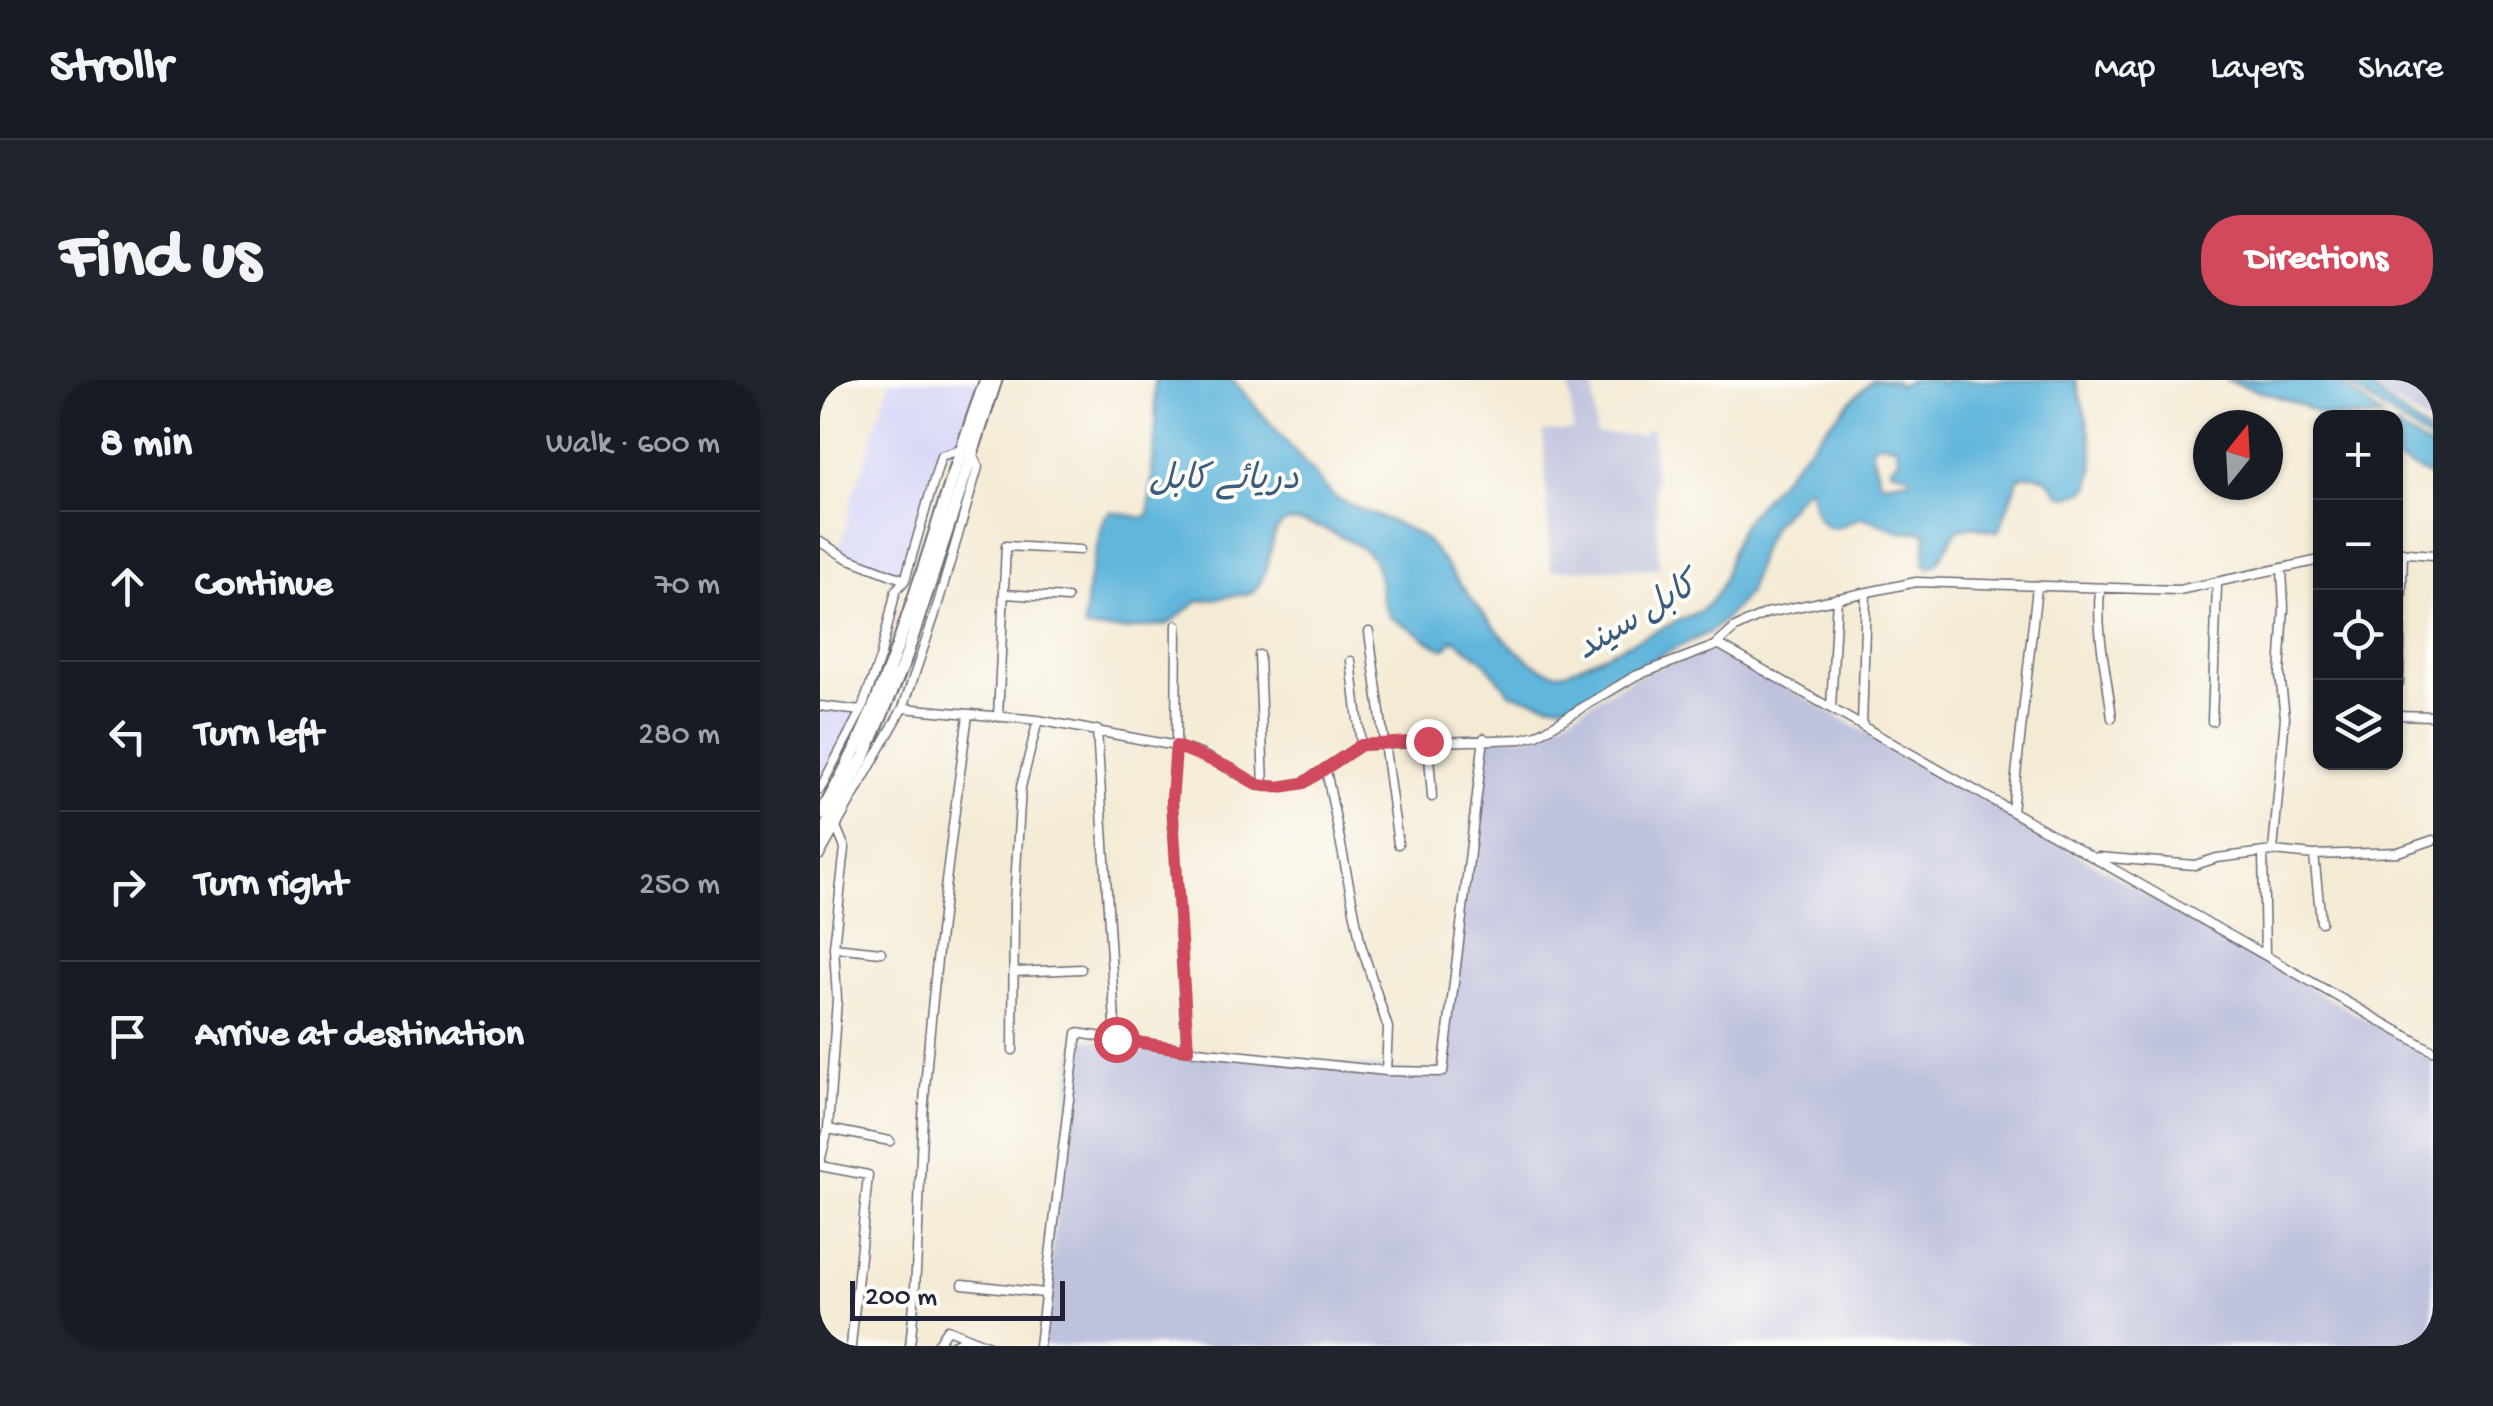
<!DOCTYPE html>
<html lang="en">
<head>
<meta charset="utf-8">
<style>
  :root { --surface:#171b24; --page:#20242c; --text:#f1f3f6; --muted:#9ea1a6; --line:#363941; --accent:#d1495b }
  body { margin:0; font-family:"Gochi Hand","Playpen Sans Arabic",sans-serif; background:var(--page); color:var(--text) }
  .controls { position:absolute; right:30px; top:30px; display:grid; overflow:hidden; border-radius:20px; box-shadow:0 2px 8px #0004 }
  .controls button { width:90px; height:90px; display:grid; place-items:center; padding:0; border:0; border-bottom:2px solid var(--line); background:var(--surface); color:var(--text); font:50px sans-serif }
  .compass { position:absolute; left:1373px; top:30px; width:90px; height:90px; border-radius:50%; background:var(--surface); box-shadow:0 2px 8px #0004; rotate:18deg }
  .scale { position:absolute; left:30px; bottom:25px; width:215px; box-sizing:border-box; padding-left:10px; border:5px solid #22223b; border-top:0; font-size:28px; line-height:35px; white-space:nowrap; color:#22223b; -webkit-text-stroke:8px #fdfcf7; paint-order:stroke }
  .stop { position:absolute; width:30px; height:30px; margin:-22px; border:8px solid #d1495b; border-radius:50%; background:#fff }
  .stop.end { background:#d1495b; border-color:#fff; box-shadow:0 2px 10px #0008 }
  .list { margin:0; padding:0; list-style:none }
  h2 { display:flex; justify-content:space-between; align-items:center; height:130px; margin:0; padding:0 40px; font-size:42px }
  h2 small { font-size:32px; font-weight:400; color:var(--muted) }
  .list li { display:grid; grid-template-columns:65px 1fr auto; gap:30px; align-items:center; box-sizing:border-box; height:150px; padding:0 40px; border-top:2px solid var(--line) }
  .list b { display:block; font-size:38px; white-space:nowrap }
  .list em { font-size:32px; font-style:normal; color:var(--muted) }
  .icon { flex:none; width:55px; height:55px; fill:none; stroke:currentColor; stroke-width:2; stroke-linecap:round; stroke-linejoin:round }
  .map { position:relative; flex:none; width:1613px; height:966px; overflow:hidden; border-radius:40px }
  header { display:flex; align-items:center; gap:60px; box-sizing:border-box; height:140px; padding:0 50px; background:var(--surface); border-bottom:2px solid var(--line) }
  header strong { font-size:48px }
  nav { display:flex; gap:55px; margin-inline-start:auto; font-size:35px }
  .intro { display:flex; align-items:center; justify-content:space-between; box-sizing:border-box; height:240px; padding:0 60px }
  h1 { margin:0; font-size:70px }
  .button { padding:25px 45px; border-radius:40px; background:var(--accent); color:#fff; font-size:35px; font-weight:700 }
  main { display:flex; gap:60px; padding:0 60px }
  aside { flex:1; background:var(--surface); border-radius:40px; box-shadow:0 2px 8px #0004 }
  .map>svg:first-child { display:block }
  .built { fill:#d7d7f8 }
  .industrial { fill:#bfc2dd }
  .water { fill:#60b6dc; stroke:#416c8c; stroke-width:2.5; fill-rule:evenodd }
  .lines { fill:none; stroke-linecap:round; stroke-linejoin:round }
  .minor-casing { stroke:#6c6871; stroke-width:11 }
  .highway-casing { stroke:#6c6871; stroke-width:15 }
  .minor { stroke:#fff; stroke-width:8 }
  .highway { stroke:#fff; stroke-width:11 }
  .route { stroke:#d1495b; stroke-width:12 }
  .labels { text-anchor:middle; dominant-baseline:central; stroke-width:8; stroke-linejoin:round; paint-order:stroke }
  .water-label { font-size:35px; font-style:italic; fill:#3b5d7b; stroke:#fdfcf7 }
</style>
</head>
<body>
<header>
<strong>Strollr</strong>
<nav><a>Map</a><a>Layers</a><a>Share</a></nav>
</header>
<div class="intro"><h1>Find us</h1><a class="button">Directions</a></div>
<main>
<aside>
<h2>8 min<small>Walk · 600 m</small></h2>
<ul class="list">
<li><svg class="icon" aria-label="ahead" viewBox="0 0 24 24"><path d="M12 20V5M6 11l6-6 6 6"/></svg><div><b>Continue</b></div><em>70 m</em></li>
<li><svg class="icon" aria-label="left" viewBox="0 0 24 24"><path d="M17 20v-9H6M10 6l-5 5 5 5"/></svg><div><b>Turn left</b></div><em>280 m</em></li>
<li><svg class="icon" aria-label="right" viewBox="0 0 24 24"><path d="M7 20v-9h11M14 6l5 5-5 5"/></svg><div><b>Turn right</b></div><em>250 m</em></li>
<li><svg class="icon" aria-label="arrive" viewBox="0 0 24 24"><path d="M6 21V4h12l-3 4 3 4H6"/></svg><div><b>Arrive at destination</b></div></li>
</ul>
</aside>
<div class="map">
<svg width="1613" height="966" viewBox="0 0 1613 966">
  <rect width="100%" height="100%" fill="#fdfcf7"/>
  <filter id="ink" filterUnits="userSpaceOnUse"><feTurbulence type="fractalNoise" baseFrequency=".01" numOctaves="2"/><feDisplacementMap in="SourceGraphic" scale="20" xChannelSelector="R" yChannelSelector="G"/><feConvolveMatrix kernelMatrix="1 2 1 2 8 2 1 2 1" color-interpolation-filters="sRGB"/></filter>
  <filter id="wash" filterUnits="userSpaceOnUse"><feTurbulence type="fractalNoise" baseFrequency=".0048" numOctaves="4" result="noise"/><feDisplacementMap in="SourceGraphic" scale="40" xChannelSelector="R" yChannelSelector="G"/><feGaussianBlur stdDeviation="2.25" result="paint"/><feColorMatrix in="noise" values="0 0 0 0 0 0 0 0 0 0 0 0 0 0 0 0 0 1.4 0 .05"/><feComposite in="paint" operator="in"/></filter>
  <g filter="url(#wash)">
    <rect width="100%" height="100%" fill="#f4ebd5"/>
    <path class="built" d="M70,0H166L140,70L121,76L85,200L20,174L35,104H38Z
      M0,326L41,331L0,409Z"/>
    <path class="industrial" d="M749,0H773L776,54L824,55L825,50L832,49L839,188L731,190L723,52L753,50Z
      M1540,0H1613V48Z
      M895,266L1613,678V966H221L256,659L621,694L664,358L717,355L815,296Z"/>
    <path class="water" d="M334,0H413L513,116C540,133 592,144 610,165C636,194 705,307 748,291L880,231C911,209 904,174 923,144C933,129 946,116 958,102C988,67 1018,32 1052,0H1075L1077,5L1091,0H1117L1121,5L1124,0H1256C1263,32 1283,77 1268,109L1248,117L1238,113C1229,96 1218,92 1199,97L1178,152L1153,146L1137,150L1118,182L1109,188L1104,184L1106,152L1080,151L1043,137C1034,139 1027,145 1018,147C997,152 992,124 990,110L986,108L952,146L941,169L928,213L905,239L890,252L827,282L754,324H732L691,314L662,279L634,259L626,268H622C608,262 597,251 583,244C579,242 573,240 570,236C558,221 562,195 552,178C542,163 478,133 462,144C447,155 454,191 432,213L378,221L348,244L307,250L266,249L264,245L268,203L284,138L291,131L322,138L329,134L336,44ZM1056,63L1076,65L1079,79L1071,86V90L1089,94L1090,99L1061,103L1051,70Z
      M1406,0H1515L1563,37H1508L1471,21Z
      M1521,0H1539L1613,57V64Z
      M1576,47L1613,70V98L1576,80Z"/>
  </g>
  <g filter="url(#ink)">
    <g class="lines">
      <defs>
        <path id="minor" d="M0,26L9,0
          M0,162L27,178L85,200
          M1576,172L1613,175
          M1280,210C1276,253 1287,295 1292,338
          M184,214L247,218
          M357,245L356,366L352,421L367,670
          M549,252L578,464
          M898,264L1613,671
          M439,275L444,406
          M531,281L541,365
          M1579,304L1583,172
          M0,326L41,331
          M83,328L218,340L356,366L383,375L439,405L459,407L483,403L541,365L701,359L717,355L815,296L895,266L915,248L947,233L1096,202L1359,210L1500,180
          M1011,328L1017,218
          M1576,335L1613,336
          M178,337L186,166L260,170
          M1392,341L1397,205
          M1042,346L1046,213
          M277,350L296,659
          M608,361L612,417
          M506,390L541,565L568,648L566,691
          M0,409L41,331L60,278L76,210L85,200L121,76L140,70
          M1192,431L1217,207
          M1453,471L1465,337L1460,295L1464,228L1462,189
          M1443,472L1445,575
          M0,475L83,328L114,237L158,87L153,75
          M1494,475L1501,542
          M1278,477L1375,485L1397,478L1453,471L1494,475L1578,472L1613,460
          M14,567L61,572
          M195,592L261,589
          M193,670L194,523L201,407L218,340
          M8,749L70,761
          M0,782L8,749L17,619L14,567L25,468L17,449
          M0,786L48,795L31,966
          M143,904L224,913
          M90,966C99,890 98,814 103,737C112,602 129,469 148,335
          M116,966L127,949L169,966
          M131,966L141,961L151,966
          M219,966L257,653L367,670L566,691L623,692L664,358"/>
        <path id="highway" d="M0,435C81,300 111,146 166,0
          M0,458L44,377L85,280L176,0"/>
      </defs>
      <use href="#minor" class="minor-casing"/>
      <use href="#highway" class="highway-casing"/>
      <use href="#minor" class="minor"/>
      <use href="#highway" class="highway"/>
    </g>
  </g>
  <g class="lines" filter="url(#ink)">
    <path class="route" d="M296,659L368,670L352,421L356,366L410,388L438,405L459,407L484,403L541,365L608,361"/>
  </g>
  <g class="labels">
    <g class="water-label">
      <text x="404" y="101">دریائے کابل</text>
      <text transform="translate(818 239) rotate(-31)">کابل سيند</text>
    </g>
  </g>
</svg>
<div class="controls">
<button>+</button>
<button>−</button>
<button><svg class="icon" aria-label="locate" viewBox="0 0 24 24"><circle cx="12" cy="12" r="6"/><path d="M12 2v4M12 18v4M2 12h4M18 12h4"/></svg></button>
<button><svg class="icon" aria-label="layers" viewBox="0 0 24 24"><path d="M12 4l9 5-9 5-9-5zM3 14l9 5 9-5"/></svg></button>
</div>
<svg class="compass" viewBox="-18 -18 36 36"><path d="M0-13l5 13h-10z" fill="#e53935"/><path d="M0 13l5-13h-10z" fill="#9ea1a6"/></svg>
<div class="scale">200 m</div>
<div class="stop" style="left:296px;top:659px"></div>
<div class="stop end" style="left:608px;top:361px"></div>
</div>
</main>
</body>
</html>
